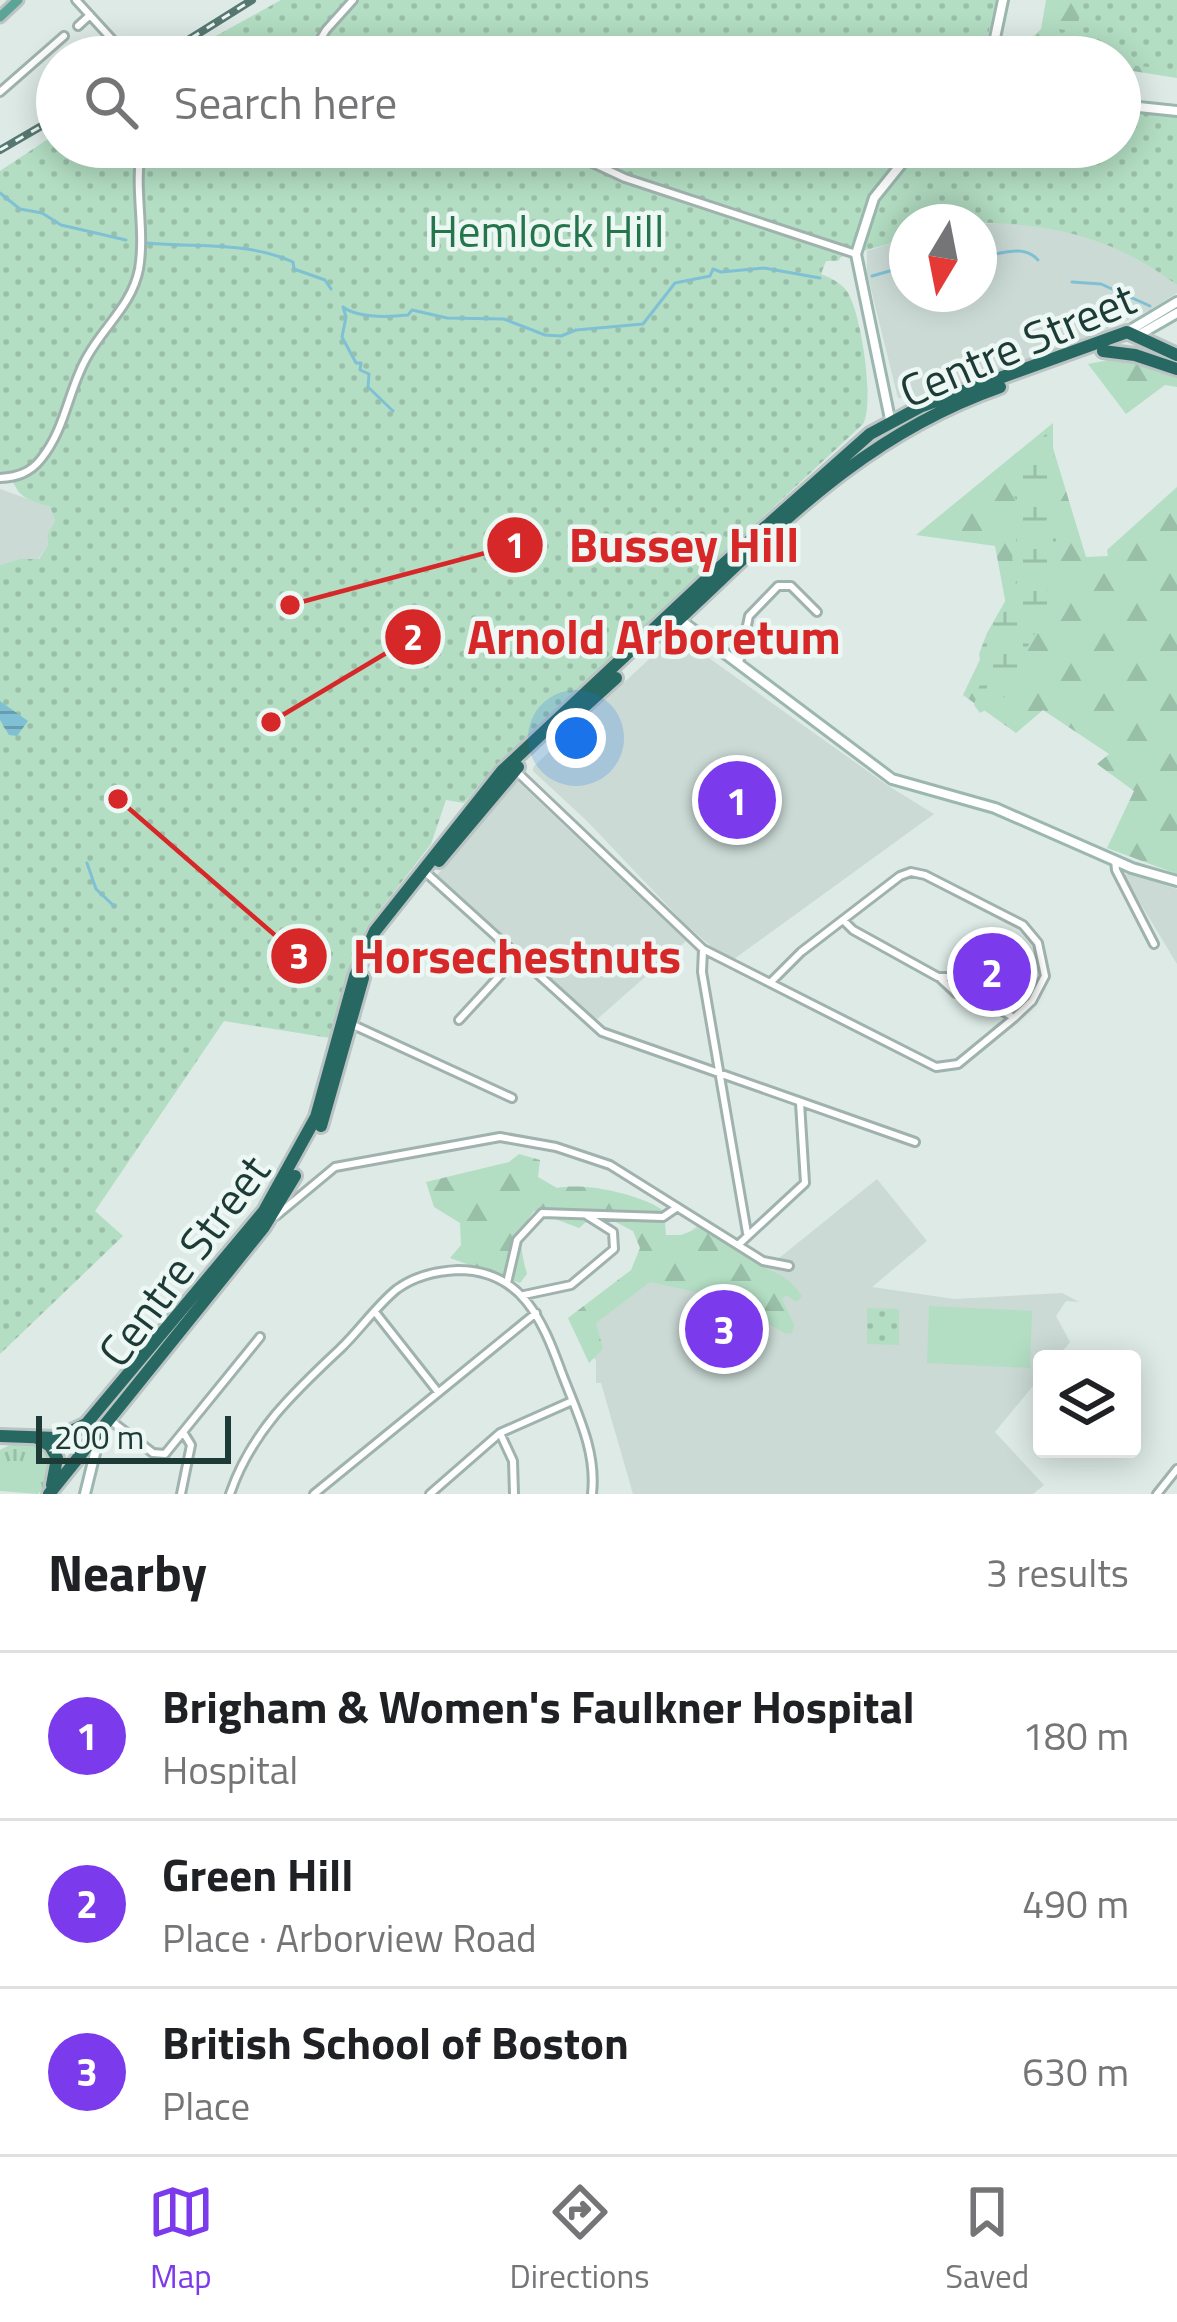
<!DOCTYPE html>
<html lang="en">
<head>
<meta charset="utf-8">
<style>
  :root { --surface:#fff; --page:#f2f2f2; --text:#202124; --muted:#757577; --line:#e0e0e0; --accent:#7c3aed }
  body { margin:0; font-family:"Titillium Web",sans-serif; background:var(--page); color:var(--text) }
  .controls { position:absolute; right:36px; bottom:36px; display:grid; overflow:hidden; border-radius:12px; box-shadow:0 6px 30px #0003 }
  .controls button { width:108px; height:108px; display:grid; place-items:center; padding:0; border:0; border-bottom:3px solid var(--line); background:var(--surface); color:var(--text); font:60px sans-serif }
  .compass { position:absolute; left:889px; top:204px; width:108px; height:108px; border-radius:50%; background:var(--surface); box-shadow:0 6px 30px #0003; rotate:190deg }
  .scale { position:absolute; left:36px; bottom:30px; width:195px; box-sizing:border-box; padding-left:12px; border:6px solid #1d3b36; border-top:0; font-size:33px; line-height:42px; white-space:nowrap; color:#1d3b36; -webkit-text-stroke:9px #edf7f3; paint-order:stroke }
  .you { position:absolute; left:576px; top:738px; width:42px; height:42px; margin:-30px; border:9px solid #fff; border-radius:50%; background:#1a73e8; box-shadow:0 0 0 18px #1a73e833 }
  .badge { display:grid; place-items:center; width:78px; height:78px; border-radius:50%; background:var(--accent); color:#fff; font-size:39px; font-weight:700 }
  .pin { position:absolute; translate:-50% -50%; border:6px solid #fff; box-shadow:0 3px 12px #0006 }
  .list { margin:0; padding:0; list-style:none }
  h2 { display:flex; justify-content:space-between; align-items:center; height:156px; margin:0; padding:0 48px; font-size:51px }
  h2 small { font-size:39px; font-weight:400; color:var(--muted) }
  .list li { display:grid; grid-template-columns:78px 1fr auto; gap:36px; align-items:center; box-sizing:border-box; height:168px; padding:0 48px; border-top:3px solid var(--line) }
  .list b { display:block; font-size:45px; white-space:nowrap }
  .list p { margin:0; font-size:39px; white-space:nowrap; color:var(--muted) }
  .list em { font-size:39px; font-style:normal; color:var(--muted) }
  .icon { flex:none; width:66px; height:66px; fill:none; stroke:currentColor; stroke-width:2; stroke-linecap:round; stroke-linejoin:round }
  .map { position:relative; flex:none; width:1177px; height:1494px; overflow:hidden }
  .search { position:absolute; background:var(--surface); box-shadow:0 6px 30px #0003; left:36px; right:36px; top:36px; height:132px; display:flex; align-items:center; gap:30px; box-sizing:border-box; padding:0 42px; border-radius:66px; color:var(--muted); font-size:45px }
  .sheet { height:660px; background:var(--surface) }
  nav { display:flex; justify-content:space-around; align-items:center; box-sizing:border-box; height:168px; border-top:3px solid var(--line); background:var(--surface); font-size:33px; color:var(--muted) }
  nav a { display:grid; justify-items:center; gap:6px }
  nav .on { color:var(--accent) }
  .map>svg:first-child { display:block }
  .built { fill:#cbdad5 }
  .grass { fill:url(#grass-tufts) }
  .forest { fill:url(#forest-firs) }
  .wetland { fill:url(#wetland-marsh) }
  .park { fill:url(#park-dots) }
  .pitch { fill:#b3dec3 }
  .water { fill:url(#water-rules) }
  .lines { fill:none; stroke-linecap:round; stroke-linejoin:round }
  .stream { stroke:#7fc0d5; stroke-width:3 }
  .street-casing { stroke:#a0b2ae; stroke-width:12 }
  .secondary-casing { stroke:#9bb7af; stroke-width:14 }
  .primary-casing { stroke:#bbc4c3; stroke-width:15 }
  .highway-casing { stroke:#bbc4c3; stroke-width:18 }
  .street { stroke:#fff; stroke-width:6 }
  .secondary { stroke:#fff; stroke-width:8 }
  .primary { stroke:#5da498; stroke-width:9 }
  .highway { stroke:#276962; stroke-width:12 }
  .rail-casing { stroke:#577771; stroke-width:8 }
  .rail { stroke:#edf7f3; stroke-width:3; stroke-dasharray:9; stroke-linecap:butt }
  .labels { text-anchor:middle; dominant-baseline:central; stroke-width:9; stroke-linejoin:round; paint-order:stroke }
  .park-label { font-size:45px; fill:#24754b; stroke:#edf7f3 }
  .street-label { font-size:45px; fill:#1d3b36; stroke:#edf7f3 }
  .leader { fill:none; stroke:#d62828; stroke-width:4.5 }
  .callout-dot { fill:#d62828; stroke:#edf7f3; stroke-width:4.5 }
  .mark-label { font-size:36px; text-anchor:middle; font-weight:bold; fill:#fff }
  .callout-label { font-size:48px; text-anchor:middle; font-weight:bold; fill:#d62828; stroke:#edf7f3; stroke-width:9; stroke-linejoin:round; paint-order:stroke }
</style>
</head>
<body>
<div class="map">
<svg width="1177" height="1494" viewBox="0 0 1177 1494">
  <defs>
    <pattern id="grass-tufts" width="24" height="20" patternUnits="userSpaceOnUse" patternTransform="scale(3)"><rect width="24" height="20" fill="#b3dec3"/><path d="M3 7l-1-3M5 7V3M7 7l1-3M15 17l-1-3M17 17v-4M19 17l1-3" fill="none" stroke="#9abfa8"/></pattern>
    <pattern id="forest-firs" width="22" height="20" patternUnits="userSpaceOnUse" patternTransform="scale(3)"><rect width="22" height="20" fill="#b3dec3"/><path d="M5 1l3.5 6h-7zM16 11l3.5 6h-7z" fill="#9abfa8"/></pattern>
    <pattern id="wetland-marsh" width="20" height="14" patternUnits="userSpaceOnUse" patternTransform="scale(3)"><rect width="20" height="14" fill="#b3dec3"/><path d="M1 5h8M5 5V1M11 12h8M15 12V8" fill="none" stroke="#9abfa8"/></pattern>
    <pattern id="park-dots" width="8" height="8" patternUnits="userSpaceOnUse" patternTransform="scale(3)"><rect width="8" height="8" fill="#b3dec3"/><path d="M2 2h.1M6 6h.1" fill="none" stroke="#9abfa8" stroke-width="1.8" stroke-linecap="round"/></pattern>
    <pattern id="water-rules" width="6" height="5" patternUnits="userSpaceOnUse" patternTransform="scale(3)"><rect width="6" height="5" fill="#7fc0d5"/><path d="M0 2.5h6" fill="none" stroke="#679dae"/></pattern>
  </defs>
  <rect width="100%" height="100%" fill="#ddeae6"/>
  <path class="built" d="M1012,222L1043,225L1097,238L1150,265L1177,285V293L1148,311L1081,341L915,398H898L867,273V251L907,239V294H979V224Z
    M0,489L50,507L55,521L47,535L48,545L38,559H19L0,565Z
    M678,636L887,785L934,814L734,959L713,948L683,922L587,821L533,771L534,766L672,638Z
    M517,781L686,941L595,1021L437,875Z
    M1132,874L1177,889V964L1125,878V874Z
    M877,1179L927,1241L872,1287L954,1299L1062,1293L1079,1302L1066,1301L1056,1316L1070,1342L1056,1359H1042V1375L995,1432L1044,1485L1033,1494H633L601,1383H596V1361L578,1327L698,1225L768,1267Z"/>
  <path class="grass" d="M17,1441L39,1447C54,1463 52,1479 38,1494L0,1491V1450Z"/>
  <path class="forest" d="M1046,0H1175L1177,78L1120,69V57H1025L1026,43L1041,29Z
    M1109,360L1134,362L1177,378V387L1165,385L1126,414L1088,364Z
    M1053,423V448L1086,557L1108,556L1107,550L1177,487V874L1107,848L1134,791L1097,764L1109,754L1043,710L1016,733L963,695L1006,605L995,546L916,535Z
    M519,1154L540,1160L538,1177L557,1188C584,1182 641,1194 664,1211L666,1235H681L699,1228C720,1238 735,1247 753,1260C773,1275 786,1272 802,1296L797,1302L786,1295L782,1299L794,1325L792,1333L786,1334L723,1298L650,1282L596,1323L603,1349L589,1363L568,1318L631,1270L640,1248L633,1231L606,1217L593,1216L579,1228L534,1211C517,1233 520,1248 527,1274L520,1283L450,1258L461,1245L460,1223L434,1207L426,1182L509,1162Z"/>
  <path class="wetland" d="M1046,434L1053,442L1054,488L1046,522C1065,546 1054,550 1046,574C1044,584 1051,593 1048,603C1040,634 1018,650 1017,684L997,704L980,713L974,705L983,673L979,654L987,633L1020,575L1012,559L1023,510L1012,494L1013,465Z"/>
  <path class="park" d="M281,0H996L983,57H178Z
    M1083,0H1177V70L1120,64V57H1037L1043,26L1076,32Z
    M1120,110L1177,116V285C1088,218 1011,222 907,222V239L841,257L838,261H826L821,274C830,278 840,282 846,290C861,309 875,404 863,424L501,760L464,803L446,800L431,844L366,928L330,1038L224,1021L95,1211L123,1236L0,1354V565L19,559H39L48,545L47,535L55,521L50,507C26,499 17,498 10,472L0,473V171L57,133V147H1120Z
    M867,1308L899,1309V1345L867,1344Z"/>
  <path class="pitch" d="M929,1306L1032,1311L1030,1368L927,1363Z"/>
  <path class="water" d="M0,701L28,721L17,736L9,735L0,720Z"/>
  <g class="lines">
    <path class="stream" d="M0,193L20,209L42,213L61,225L126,240
      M147,243C197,248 247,241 293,262L294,269L325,280L331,289
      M979,257C999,255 1023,243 1038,260
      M872,276L907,266
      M1072,282L1101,284L1150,306
      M393,411L368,387L369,374L360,370L361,363H356L342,337L346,317L343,307C358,318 389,317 408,315L412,310L447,318L504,319L545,335L561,336L576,330L643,324L675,283L710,276L713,269L721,272L764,268L820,278
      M87,863L96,889L114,906"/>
    <defs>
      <path id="street" d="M76,0L119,47
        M78,26L90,15
        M257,57L287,50L311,55L326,30L353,0
        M0,92L64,36
        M558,147L625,178L856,254
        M0,478C17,477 30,473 41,459C66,428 68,390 87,357C104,326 132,305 139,269C146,228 133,187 142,147
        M739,663L749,616L778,586H791L817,612
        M516,771L703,949L936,1067L958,1064L1014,1018L1032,1001L1045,976L1038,943L1023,925L925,875L911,872L900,876L801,952L771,982
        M1115,860L1116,870L1154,944
        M423,870L602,1032L915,1142
        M843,920L853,930L938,977H959L973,992L1014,1018
        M703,949L702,972L747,1233
        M941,979L956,993L973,992
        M459,1020L517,957
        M351,1024L512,1098
        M276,1216L335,1167L500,1137L556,1147L610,1165L763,1261L789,1266
        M738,1245L805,1183L800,1103
        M507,1283L517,1240L542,1213L663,1217L676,1208
        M524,1295L571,1285L614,1249L613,1232L586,1215
        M375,1312L438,1392
        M110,1420L153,1453L165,1454L260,1337
        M500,1433L513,1461L514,1494
        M181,1494L191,1445L183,1432
        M230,1494C251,1432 294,1392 340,1349C360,1330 376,1306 397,1289C415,1276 436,1271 458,1270C521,1270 542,1319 561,1371C576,1411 597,1450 592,1494
        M314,1494L536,1313
        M430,1494L500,1433L570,1402
        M1157,1494L1177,1469"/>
      <path id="secondary" d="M991,57L1003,0
        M1120,105L1177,111
        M1127,332L1177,302
        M1137,336L1177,313
        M891,424L856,254L874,198L915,147
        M675,616L892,779L995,808L1132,868L1177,881
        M85,1494L99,1437"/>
      <path id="primary" d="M0,17L18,0"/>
      <path id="highway" d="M1103,351L1135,355L1177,369
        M662,635C771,535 855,438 1000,387
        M564,725L616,678
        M439,861L518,767
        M321,1126L363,978
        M0,1436L57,1438L86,1424L264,1211L316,1117L355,976L375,931L502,771L709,577L870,434L922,406L1127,332L1177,355
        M37,1438L50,1446L57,1458L52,1485
        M49,1494L264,1227L295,1176"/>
    </defs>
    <use href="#street" class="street-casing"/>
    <use href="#secondary" class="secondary-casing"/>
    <use href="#primary" class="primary-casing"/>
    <use href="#highway" class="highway-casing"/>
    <use href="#street" class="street"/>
    <use href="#secondary" class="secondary"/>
    <use href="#primary" class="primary"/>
    <use href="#highway" class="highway"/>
    <defs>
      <path id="rail" d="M161,57L252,0
        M0,150L57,117"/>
    </defs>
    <use href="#rail" class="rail-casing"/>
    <use href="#rail" class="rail"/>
  </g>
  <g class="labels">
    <g class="park-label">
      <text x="546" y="230">Hemlock Hill</text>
    </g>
    <g class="street-label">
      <text transform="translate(1017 344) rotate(-23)">Centre Street</text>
      <text transform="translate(183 1260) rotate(-53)">Centre Street</text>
    </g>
  </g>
  <path class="leader" d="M290 605L515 545M271 722L413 637M118 799L299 956"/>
  <g class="callout-dot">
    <circle cx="290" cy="605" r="12"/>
    <circle cx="271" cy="722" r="12"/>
    <circle cx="118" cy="799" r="12"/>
    <circle cx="515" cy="545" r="30"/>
    <circle cx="413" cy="637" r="30"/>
    <circle cx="299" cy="956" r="30"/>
  </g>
  <g class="mark-label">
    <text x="515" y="558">1</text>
    <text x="413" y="650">2</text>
    <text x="299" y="969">3</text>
  </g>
  <g class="callout-label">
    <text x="684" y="562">Bussey Hill</text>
    <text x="654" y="654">Arnold Arboretum</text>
    <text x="517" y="973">Horsechestnuts</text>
  </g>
</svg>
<div class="controls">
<button><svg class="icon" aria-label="layers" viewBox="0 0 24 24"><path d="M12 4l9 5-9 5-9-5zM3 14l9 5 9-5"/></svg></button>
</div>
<svg class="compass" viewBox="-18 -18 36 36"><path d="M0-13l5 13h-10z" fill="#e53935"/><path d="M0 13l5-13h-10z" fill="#757577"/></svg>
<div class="scale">200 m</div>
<div class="you"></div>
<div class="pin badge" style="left:737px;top:800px">1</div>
<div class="pin badge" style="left:992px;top:972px">2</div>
<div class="pin badge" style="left:724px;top:1329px">3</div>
<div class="search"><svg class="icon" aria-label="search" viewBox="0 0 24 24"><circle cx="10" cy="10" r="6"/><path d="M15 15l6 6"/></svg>Search here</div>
</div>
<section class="sheet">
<h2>Nearby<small>3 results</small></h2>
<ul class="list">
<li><span class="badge">1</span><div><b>Brigham &amp; Women's Faulkner Hospital</b><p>Hospital</p></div><em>180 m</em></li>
<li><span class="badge">2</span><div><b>Green Hill</b><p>Place · Arborview Road</p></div><em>490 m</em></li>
<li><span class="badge">3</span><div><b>British School of Boston</b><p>Place</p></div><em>630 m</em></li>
</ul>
</section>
<nav>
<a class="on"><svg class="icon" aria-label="map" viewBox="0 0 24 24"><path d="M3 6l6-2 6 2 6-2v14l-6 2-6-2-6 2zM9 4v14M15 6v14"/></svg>Map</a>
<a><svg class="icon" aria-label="directions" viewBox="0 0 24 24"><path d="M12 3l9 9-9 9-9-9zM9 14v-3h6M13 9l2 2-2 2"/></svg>Directions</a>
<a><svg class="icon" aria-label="saved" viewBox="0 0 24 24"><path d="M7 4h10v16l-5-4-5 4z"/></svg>Saved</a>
</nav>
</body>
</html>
